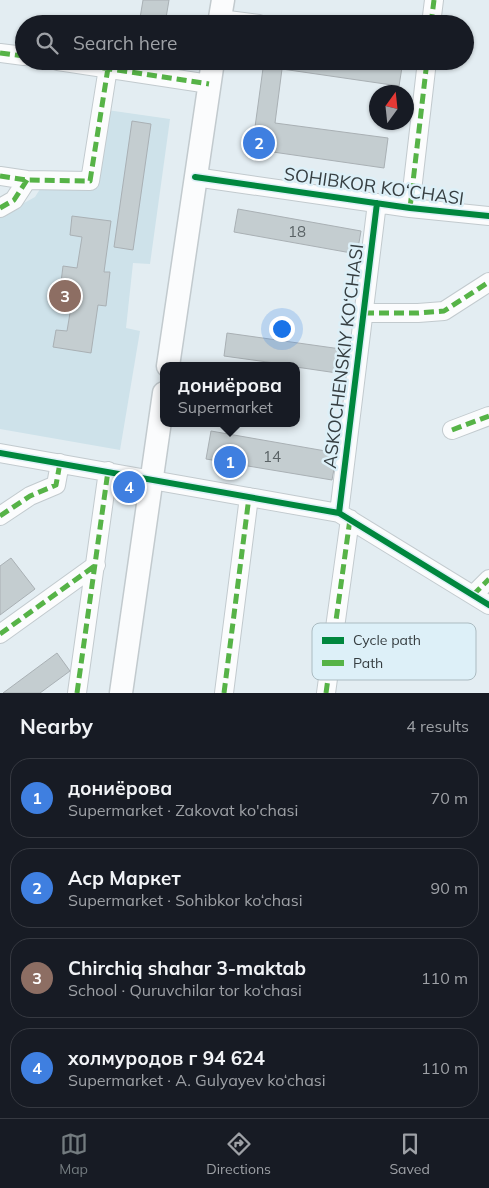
<!DOCTYPE html>
<html lang="en">
<head>
<meta charset="utf-8">
<style>
  :root { --surface:#171b24; --page:#20242c; --text:#f1f3f6; --muted:#9ea1a6; --line:#363941; --accent:#737b7f }
  body { margin:0; font-family:Mulish,sans-serif; background:var(--page); color:var(--text) }
  .compass { position:absolute; left:369px; top:85px; width:45px; height:45px; border-radius:50%; background:var(--surface); box-shadow:0 1px 4px #0004; rotate:15deg }
  .you { position:absolute; left:281px; top:328px; width:18px; height:18px; margin:-12px; border:4px solid #fff; border-radius:50%; background:#1a73e8; box-shadow:0 0 0 8px #1a73e833 }
  .badge { display:grid; place-items:center; width:32px; height:32px; border-radius:50%; background:var(--accent); color:#fff; font-size:16px; font-weight:700 }
  .pin { position:absolute; translate:-50% -50%; border:2px solid #fff; box-shadow:0 1px 5px #0006 }
  .popup { position:absolute; left:160px; top:362px; width:140px; height:65px; box-sizing:border-box; display:grid; place-content:center; border-radius:10px; background:var(--surface); filter:drop-shadow(0 1px 4px #0005); font-size:16px; white-space:nowrap; color:var(--muted) }
  .popup b { font-size:19px; color:var(--text) }
  .popup::after { content:''; position:absolute; left:50%; top:100%; margin-left:-10px; border:10px solid transparent; border-top-color:var(--surface) }
  .list { margin:0; padding:0; list-style:none }
  h2 { display:flex; justify-content:space-between; align-items:center; height:65px; margin:0; padding:0 20px; font-size:21px }
  h2 small { font-size:16px; font-weight:400; color:var(--muted) }
  .list li { display:grid; grid-template-columns:32px 1fr auto; gap:15px; align-items:center; box-sizing:border-box; height:80px; margin:0 10px 10px; padding:0 10px; border:1px solid var(--line); border-radius:20px }
  .list b { display:block; font-size:19px; white-space:nowrap }
  .list p { margin:0; font-size:16px; white-space:nowrap; color:var(--muted) }
  .list em { font-size:16px; font-style:normal; color:var(--muted) }
  .icon { flex:none; width:28px; height:28px; fill:none; stroke:currentColor; stroke-width:2; stroke-linecap:round; stroke-linejoin:round }
  .map { position:relative; flex:none; width:489px; height:693px; overflow:hidden }
  .search { position:absolute; background:var(--surface); box-shadow:0 1px 4px #0004; left:15px; right:15px; top:15px; height:55px; display:flex; align-items:center; gap:12px; box-sizing:border-box; padding:0 18px; border-radius:28px; color:var(--muted); font-size:19px }
  .sheet { height:425px; background:var(--surface) }
  nav { display:flex; justify-content:space-around; align-items:center; box-sizing:border-box; height:70px; border-top:1px solid var(--line); background:var(--surface); font-size:14px; color:var(--muted) }
  nav a { display:grid; justify-items:center; gap:2px }
  nav .on { color:var(--accent) }
  .map>svg:first-child { display:block }
  .built { fill:#cee2ea }
  .building { fill:#c4cdd0; stroke:#a9b0b4 }
  .lines { fill:none; stroke-linecap:round; stroke-linejoin:round }
  .minor-casing { stroke:#c2cace; stroke-width:20 }
  .major-casing { stroke:#c2cace; stroke-width:25 }
  .minor { stroke:#fbfcfd; stroke-width:18 }
  .major { stroke:#fbfcfd; stroke-width:22 }
  .quiet { stroke:#56b347; stroke-width:5; stroke-dasharray:10 5; stroke-linecap:butt }
  .cycleway-casing { stroke:#ddf0f8; stroke-width:9 }
  .cycleway { stroke:#00873e; stroke-width:6 }
  .labels { text-anchor:middle; dominant-baseline:central; stroke-width:5; stroke-linejoin:round; paint-order:stroke }
  .number-label { font-size:15px; fill:#5a6265 }
  .street-label { font-size:18px; fill:#363e41; stroke:#ddf0f8 }
  .key { fill:#ddf0f8; stroke:#abbbc1; stroke-width:1 }
  .key-label { font-size:14px; fill:#363e41 }
</style>
</head>
<body>
<div class="map">
<svg width="489" height="693" viewBox="0 0 489 693">
  <rect width="100%" height="100%" fill="#e3edf2"/>
  <path class="built" d="M107,110L170,119L150,264L133,263L126,328L140,331L120,450L0,429V216L35,197L42,186H96Z"/>
  <path class="building" d="M143,0H169L165,24H139Z
    M264,61H403L399,86L282,69L275,123L388,138L384,168L252,149Z
    M132,121L151,124L133,250L114,247Z
    M238,209L361,231L357,254L234,232Z
    M72,216L111,221L104,272H110L106,306L98,305L91,353L53,347L56,330L67,331L72,301L59,299L63,266L77,268L82,237L70,235Z
    M227,333L348,350L344,374L296,367V366L224,356Z
    M211,431L337,453L332,480L206,459Z
    M11,558L35,589L0,615V566Z
    M57,653L70,671L40,693H3Z"/>
  <g class="lines">
    <defs>
      <path id="minor" d="M220,19L259,24
        M431,24L434,0
        M0,53L24,56
        M58,61L209,84
        M0,176L27,180L90,181L108,68
        M195,177L410,208L489,216
        M0,208L14,200L27,180
        M410,208L427,61
        M364,313H418L444,311L489,282
        M452,430L489,416
        M0,453L339,513L489,605
        M339,513L377,203
        M0,516L30,496L56,485L60,463
        M473,595L489,579
        M0,634L96,565
        M77,693L108,471
        M224,693L249,497
        M326,693L350,519"/>
      <path id="major" d="M219,24L223,0
        M168,366L213,61
        M121,693L164,393"/>
    </defs>
    <use href="#minor" class="minor-casing"/>
    <use href="#major" class="major-casing"/>
    <use href="#minor" class="minor"/>
    <use href="#major" class="major"/>
    <path class="quiet" d="M431,24L434,0
      M0,53L24,56
      M58,61L209,84
      M0,176L27,180L90,181L108,68
      M0,208L14,200L27,180
      M410,208L427,61
      M364,313H418L444,311L489,282
      M452,430L489,416
      M0,516L30,496L56,485L60,463
      M473,595L489,579
      M0,634L96,565
      M77,693L108,471
      M224,693L249,497
      M326,693L350,519"/>
    <defs>
      <path id="cycleway" d="M195,177L410,208L489,216
        M0,453L339,513L489,605
        M339,513L377,203"/>
    </defs>
    <use href="#cycleway" class="cycleway-casing"/>
    <use href="#cycleway" class="cycleway"/>
  </g>
  <g class="labels">
    <g class="number-label">
      <text x="297" y="231">18</text>
      <text x="272" y="456">14</text>
    </g>
    <g class="street-label">
      <text transform="translate(374 186) rotate(8)">SOHIBKOR KO‘CHASI</text>
      <text transform="translate(343 356) rotate(-83)">ASKOCHENSKIY KO‘CHASI</text>
    </g>
  </g>
  <rect x="312" y="623" width="164" height="57" rx="8" class="key"/>
  <rect x="322" y="637" width="22" height="7" fill="#00873e"/>
  <rect x="322" y="660" width="22" height="6" fill="#56b347"/>
  <g class="key-label">
    <text x="353" y="645">Cycle path</text>
    <text x="353" y="668">Path</text>
  </g>
</svg>
<svg class="compass" viewBox="-18 -18 36 36"><path d="M0-13l5 13h-10z" fill="#e53935"/><path d="M0 13l5-13h-10z" fill="#9ea1a6"/></svg>
<div class="you"></div>
<div class="pin badge" style="left:230px;top:462px;background:#3f7fe0">1</div>
<div class="popup"><b>дониёрова</b>Supermarket</div>
<div class="pin badge" style="left:259px;top:143px;background:#3f7fe0">2</div>
<div class="pin badge" style="left:65px;top:296px;background:#8d6e63">3</div>
<div class="pin badge" style="left:129px;top:487px;background:#3f7fe0">4</div>
<div class="search"><svg class="icon" aria-label="search" viewBox="0 0 24 24"><circle cx="10" cy="10" r="6"/><path d="M15 15l6 6"/></svg>Search here</div>
</div>
<section class="sheet">
<h2>Nearby<small>4 results</small></h2>
<ul class="list">
<li><span class="badge" style="background:#3f7fe0">1</span><div><b>дониёрова</b><p>Supermarket · Zakovat ko'chasi</p></div><em>70 m</em></li>
<li><span class="badge" style="background:#3f7fe0">2</span><div><b>Аср Маркет</b><p>Supermarket · Sohibkor ko‘chasi</p></div><em>90 m</em></li>
<li><span class="badge" style="background:#8d6e63">3</span><div><b>Chirchiq shahar 3-maktab</b><p>School · Quruvchilar tor ko‘chasi</p></div><em>110 m</em></li>
<li><span class="badge" style="background:#3f7fe0">4</span><div><b>холмуродов г 94 624</b><p>Supermarket · A. Gulyayev ko‘chasi</p></div><em>110 m</em></li>
</ul>
</section>
<nav>
<a class="on"><svg class="icon" aria-label="map" viewBox="0 0 24 24"><path d="M3 6l6-2 6 2 6-2v14l-6 2-6-2-6 2zM9 4v14M15 6v14"/></svg>Map</a>
<a><svg class="icon" aria-label="directions" viewBox="0 0 24 24"><path d="M12 3l9 9-9 9-9-9zM9 14v-3h6M13 9l2 2-2 2"/></svg>Directions</a>
<a><svg class="icon" aria-label="saved" viewBox="0 0 24 24"><path d="M7 4h10v16l-5-4-5 4z"/></svg>Saved</a>
</nav>
</body>
</html>
